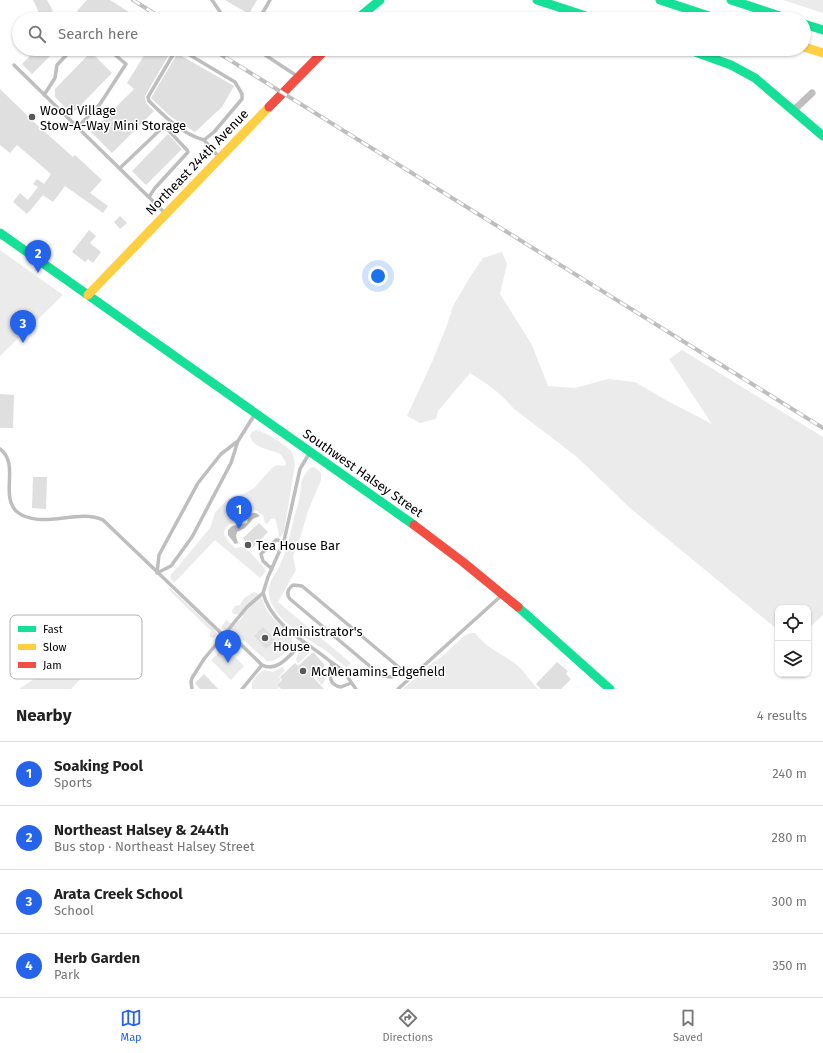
<!DOCTYPE html>
<html lang="en">
<head>
<meta charset="utf-8">
<style>
  :root { --surface:#fff; --page:#f6f6f6; --text:#222; --muted:#767676; --line:#e0e0e0; --accent:#2563eb }
  body { margin:0; font-family:"Fira Sans",sans-serif; background:var(--page); color:var(--text) }
  .controls { position:absolute; right:12px; bottom:12px; display:grid; overflow:hidden; border-radius:8px; box-shadow:0 1px 3px #0004 }
  .controls button { width:36px; height:36px; display:grid; place-items:center; padding:0; border:0; border-bottom:1px solid var(--line); background:var(--surface); color:var(--text); font:20px sans-serif }
  .you { position:absolute; left:378px; top:276px; width:14px; height:14px; margin:-10px; border:3px solid #fff; border-radius:50%; background:#1a73e8; box-shadow:0 0 0 6px #1a73e833 }
  .badge { display:grid; place-items:center; width:26px; height:26px; border-radius:50%; background:var(--accent); color:#fff; font-size:13px; font-weight:700 }
  .pin { position:absolute; translate:-50% -33px; filter:drop-shadow(0 1px 2px #0008) }
  .pin::after { content:''; position:absolute; top:21px; width:14px; height:12px; background:inherit; clip-path:polygon(0 0,100% 0,50% 100%) }
  .list { margin:0; padding:0; list-style:none }
  h2 { display:flex; justify-content:space-between; align-items:center; height:52px; margin:0; padding:0 16px; font-size:17px }
  h2 small { font-size:13px; font-weight:400; color:var(--muted) }
  .list li { display:grid; grid-template-columns:26px 1fr auto; gap:12px; align-items:center; box-sizing:border-box; height:64px; padding:0 16px; border-top:1px solid var(--line) }
  .list b { display:block; font-size:15px; white-space:nowrap }
  .list p { margin:0; font-size:13px; white-space:nowrap; color:var(--muted) }
  .list em { font-size:13px; font-style:normal; color:var(--muted) }
  .icon { flex:none; width:22px; height:22px; fill:none; stroke:currentColor; stroke-width:2; stroke-linecap:round; stroke-linejoin:round }
  .map { position:relative; flex:none; width:823px; height:689px; overflow:hidden }
  .search { position:absolute; background:var(--surface); box-shadow:0 1px 3px #0004; left:12px; right:12px; top:12px; height:44px; display:flex; align-items:center; gap:10px; box-sizing:border-box; padding:0 14px; border-radius:22px; color:var(--muted); font-size:15px }
  .sheet { height:308px; background:var(--surface) }
  nav { display:flex; justify-content:space-around; align-items:center; box-sizing:border-box; height:56px; border-top:1px solid var(--line); background:var(--surface); font-size:11px; color:var(--muted) }
  nav a { display:grid; justify-items:center; gap:2px }
  nav .on { color:var(--accent) }
  .map>svg:first-child { display:block }
  .green { fill:#ebebeb }
  .water { fill:#bebebe }
  .building { fill:#dfdfdf }
  .lines { fill:none; stroke-linecap:round; stroke-linejoin:round }
  .lane { stroke:#bebebe; stroke-width:3.5 }
  .street { stroke:#bebebe; stroke-width:7 }
  .fast { stroke:#16e098; stroke-width:9 }
  .slow { stroke:#ffcf43; stroke-width:9 }
  .jam { stroke:#f24e42; stroke-width:9 }
  .rail-casing { stroke:#bebebe; stroke-width:4 }
  .rail { stroke:#fff; stroke-width:2.5; stroke-dasharray:8; stroke-linecap:butt }
  .poi-dot { fill:#595959; stroke:#fff; stroke-width:1.5 }
  .labels { text-anchor:middle; dominant-baseline:central; stroke-width:3; stroke-linejoin:round; paint-order:stroke }
  .poi-label { font-size:13px; fill:#000; stroke:#fff; text-anchor:start }
  .street-label { font-size:13px; fill:#000; stroke:#fff }
  .key { fill:#fff; stroke:#b2b2b2; stroke-width:1 }
  .key-label { font-size:11px; fill:#000 }
</style>
</head>
<body>
<div class="map">
<svg width="823" height="689" viewBox="0 0 823 689">
  <rect width="100%" height="100%" fill="#fff"/>
  <path class="green" d="M783,0H823V13Z
    M0,250L63,295L0,356Z
    M502,252L507,264L500,294L532,345L548,386L575,388L608,379L635,382L664,399L712,424L669,359L682,350L823,437V615L808,629V608H778V630L630,508L577,457L513,408C501,393 486,383 470,373L438,411L436,419L420,423L407,416L432,362L447,325L453,306L470,277L483,258Z
    M255,430C263,430 286,445 291,451C294,455 294,460 295,464L284,532L281,537L279,536L276,520L274,518L271,519L267,524L265,523L263,515L255,510L247,513L242,522C233,523 225,523 224,534L228,541L235,548L242,547L250,552L265,569V572L260,578L215,540L174,583L171,579L170,576L210,528L215,513L222,505L232,496L244,494L254,488L272,468L277,465L283,466L286,465V462C284,460 282,456 280,454C269,448 255,450 250,436L252,432Z
    M311,467C316,467 319,470 321,474V480L308,511L301,535L293,556L296,570L278,602L351,663L347,667C340,664 332,655 325,650C306,638 265,614 269,587C270,581 274,576 277,571C284,558 288,544 291,530C293,518 298,507 300,495C301,490 300,484 302,480C304,475 307,471 311,467Z
    M170,588L215,630L217,634L214,638H212L210,636L211,631L168,589Z
    M254,592C264,595 263,605 268,612C275,622 286,628 292,638V644C286,652 278,662 267,661L234,632L222,629V626L226,620L234,625L240,620L243,615L233,614L232,611L235,606L240,605L244,598Z
    M470,633H475C486,648 503,654 517,665C525,672 530,681 538,689H403L430,665L444,655L464,636Z
    M85,637C94,639 100,645 106,652L71,689H19L44,672L72,660L79,647L81,640Z
    M305,646L310,652L300,662L297,663L296,659L301,648Z
    M225,647L244,666L231,680L211,660Z
    M282,667L285,670L279,677L281,680L277,685L279,688L278,689H252V682L258,674L264,670L273,672Z
    M324,667L325,680L322,685L317,680L316,677Z"/>
  <path class="water" d="M252,513H256L260,516L253,519L245,528L237,532L236,536L238,543L235,544L228,535V530L232,526L247,523L249,515Z"/>
  <path class="building" d="M33,0H47L53,11L41,17Z
    M87,0H110L140,19H90L77,11Z
    M225,0H257L249,14Z
    M37,49H57L32,74L22,64Z
    M148,49H174L171,51L145,96L146,103L154,111L112,153L91,132L134,89L127,83Z
    M91,52L112,73L72,114L55,97V89Z
    M180,55L234,86L222,107L195,132L171,117L151,98L176,56Z
    M0,89L36,124L73,157L75,155L102,180L90,193L108,206L103,213L65,186L53,202L43,195L27,214L13,202L20,193L28,200L38,187L33,184L37,179L44,184L51,174L17,145L10,153L0,145Z
    M168,134L182,149L146,185L132,171Z
    M120,216L127,223L120,229L114,222Z
    M89,230L96,236L90,243L101,252L93,263L88,259L85,262L72,252Z
    M0,394L14,395L13,428H0Z
    M33,477H47L46,509L32,508Z
    M259,523L268,532L250,550L245,544L246,542L243,538Z
    M263,627L276,640L266,649L254,636Z
    M313,652L325,665L313,677L324,689H281L277,685L282,680L280,677L295,663L298,666Z
    M557,662L568,671L566,674L571,679L561,689H541L536,684Z
    M204,674L218,689H200L195,683Z"/>
  <g class="lines">
    <path class="lane" d="M212,0L225,19
      M259,19L270,0
      M256,49L297,76
      M14,65L165,213
      M44,95L55,78L57,65L72,49
      M78,127L100,104L126,64L108,49
      M204,140C182,134 164,116 149,101L148,97L174,53L183,51L235,82L242,94V99L214,132L204,140L219,157
      M120,168L161,129H167L169,131L187,150L188,152L155,188L149,197
      M238,441L221,454L198,483L159,555L157,573L171,566L192,537L231,463L238,441L255,414
      M0,449C20,464 0,494 16,511C39,531 78,508 103,520L223,635
      M272,569L263,561L261,554L276,540H278L284,543
      M263,593C272,626 307,642 331,662C335,665 340,668 343,671C348,676 351,683 356,689
      M227,631L262,665C278,674 293,651 303,642
      M332,663C329,674 328,685 341,687L351,683
      M401,669L302,586L293,585C288,589 286,594 290,599L378,673L383,676L392,677L401,669L411,676
      M192,689L191,682L192,678L204,659L247,607L263,593L268,577L284,541L300,469L310,452
      M242,689L262,665
      M398,689L502,595"/>
    <path class="street" d="M794,110L812,93"/>
    <path class="fast" d="M537,0L595,19
      M660,0L718,19
      M731,0L789,19
      M357,19L380,0
      M804,24L823,30
      M687,49L731,65L755,78L823,136
      M0,233L414,525
      M518,607L610,689"/>
    <path class="slow" d="M804,47L823,53
      M88,295L269,107"/>
    <path class="jam" d="M269,107L326,49
      M414,525L463,562L518,607"/>
    <defs>
      <path id="rail" d="M133,0L163,19
        M212,49L823,428"/>
    </defs>
    <use href="#rail" class="rail-casing"/>
    <use href="#rail" class="rail"/>
  </g>
  <g class="poi-dot">
    <circle cx="32" cy="117" r="4"/>
    <circle cx="248" cy="545" r="4"/>
    <circle cx="265" cy="638" r="4"/>
    <circle cx="303" cy="671" r="4"/>
  </g>
  <g class="labels">
    <g class="poi-label">
      <text x="40" y="110">Wood Village<tspan x="40" dy="15">Stow-A-Way Mini Storage</tspan></text>
      <text x="256" y="545">Tea House Bar</text>
      <text x="273" y="631">Administrator's<tspan x="273" dy="15">House</tspan></text>
      <text x="311" y="671">McMenamins Edgefield</text>
    </g>
    <g class="street-label">
      <text transform="translate(197 162) rotate(-46)">Northeast 244th Avenue</text>
      <text transform="translate(363 473) rotate(35)">Southwest Halsey Street</text>
    </g>
  </g>
  <rect x="10" y="615" width="132" height="64" rx="6" class="key"/>
  <rect x="18" y="626" width="18" height="6" fill="#16e098"/>
  <rect x="18" y="644" width="18" height="6" fill="#ffcf43"/>
  <rect x="18" y="662" width="18" height="6" fill="#f24e42"/>
  <g class="key-label">
    <text x="43" y="633">Fast</text>
    <text x="43" y="651">Slow</text>
    <text x="43" y="669">Jam</text>
  </g>
</svg>
<div class="controls">
<button><svg class="icon" aria-label="locate" viewBox="0 0 24 24"><circle cx="12" cy="12" r="6"/><path d="M12 2v4M12 18v4M2 12h4M18 12h4"/></svg></button>
<button><svg class="icon" aria-label="layers" viewBox="0 0 24 24"><path d="M12 4l9 5-9 5-9-5zM3 14l9 5 9-5"/></svg></button>
</div>
<div class="you"></div>
<div class="pin badge" style="left:239px;top:529px">1</div>
<div class="pin badge" style="left:38px;top:273px">2</div>
<div class="pin badge" style="left:23px;top:343px">3</div>
<div class="pin badge" style="left:228px;top:663px">4</div>
<div class="search"><svg class="icon" aria-label="search" viewBox="0 0 24 24"><circle cx="10" cy="10" r="6"/><path d="M15 15l6 6"/></svg>Search here</div>
</div>
<section class="sheet">
<h2>Nearby<small>4 results</small></h2>
<ul class="list">
<li><span class="badge">1</span><div><b>Soaking Pool</b><p>Sports</p></div><em>240 m</em></li>
<li><span class="badge">2</span><div><b>Northeast Halsey &amp; 244th</b><p>Bus stop · Northeast Halsey Street</p></div><em>280 m</em></li>
<li><span class="badge">3</span><div><b>Arata Creek School</b><p>School</p></div><em>300 m</em></li>
<li><span class="badge">4</span><div><b>Herb Garden</b><p>Park</p></div><em>350 m</em></li>
</ul>
</section>
<nav>
<a class="on"><svg class="icon" aria-label="map" viewBox="0 0 24 24"><path d="M3 6l6-2 6 2 6-2v14l-6 2-6-2-6 2zM9 4v14M15 6v14"/></svg>Map</a>
<a><svg class="icon" aria-label="directions" viewBox="0 0 24 24"><path d="M12 3l9 9-9 9-9-9zM9 14v-3h6M13 9l2 2-2 2"/></svg>Directions</a>
<a><svg class="icon" aria-label="saved" viewBox="0 0 24 24"><path d="M7 4h10v16l-5-4-5 4z"/></svg>Saved</a>
</nav>
</body>
</html>
